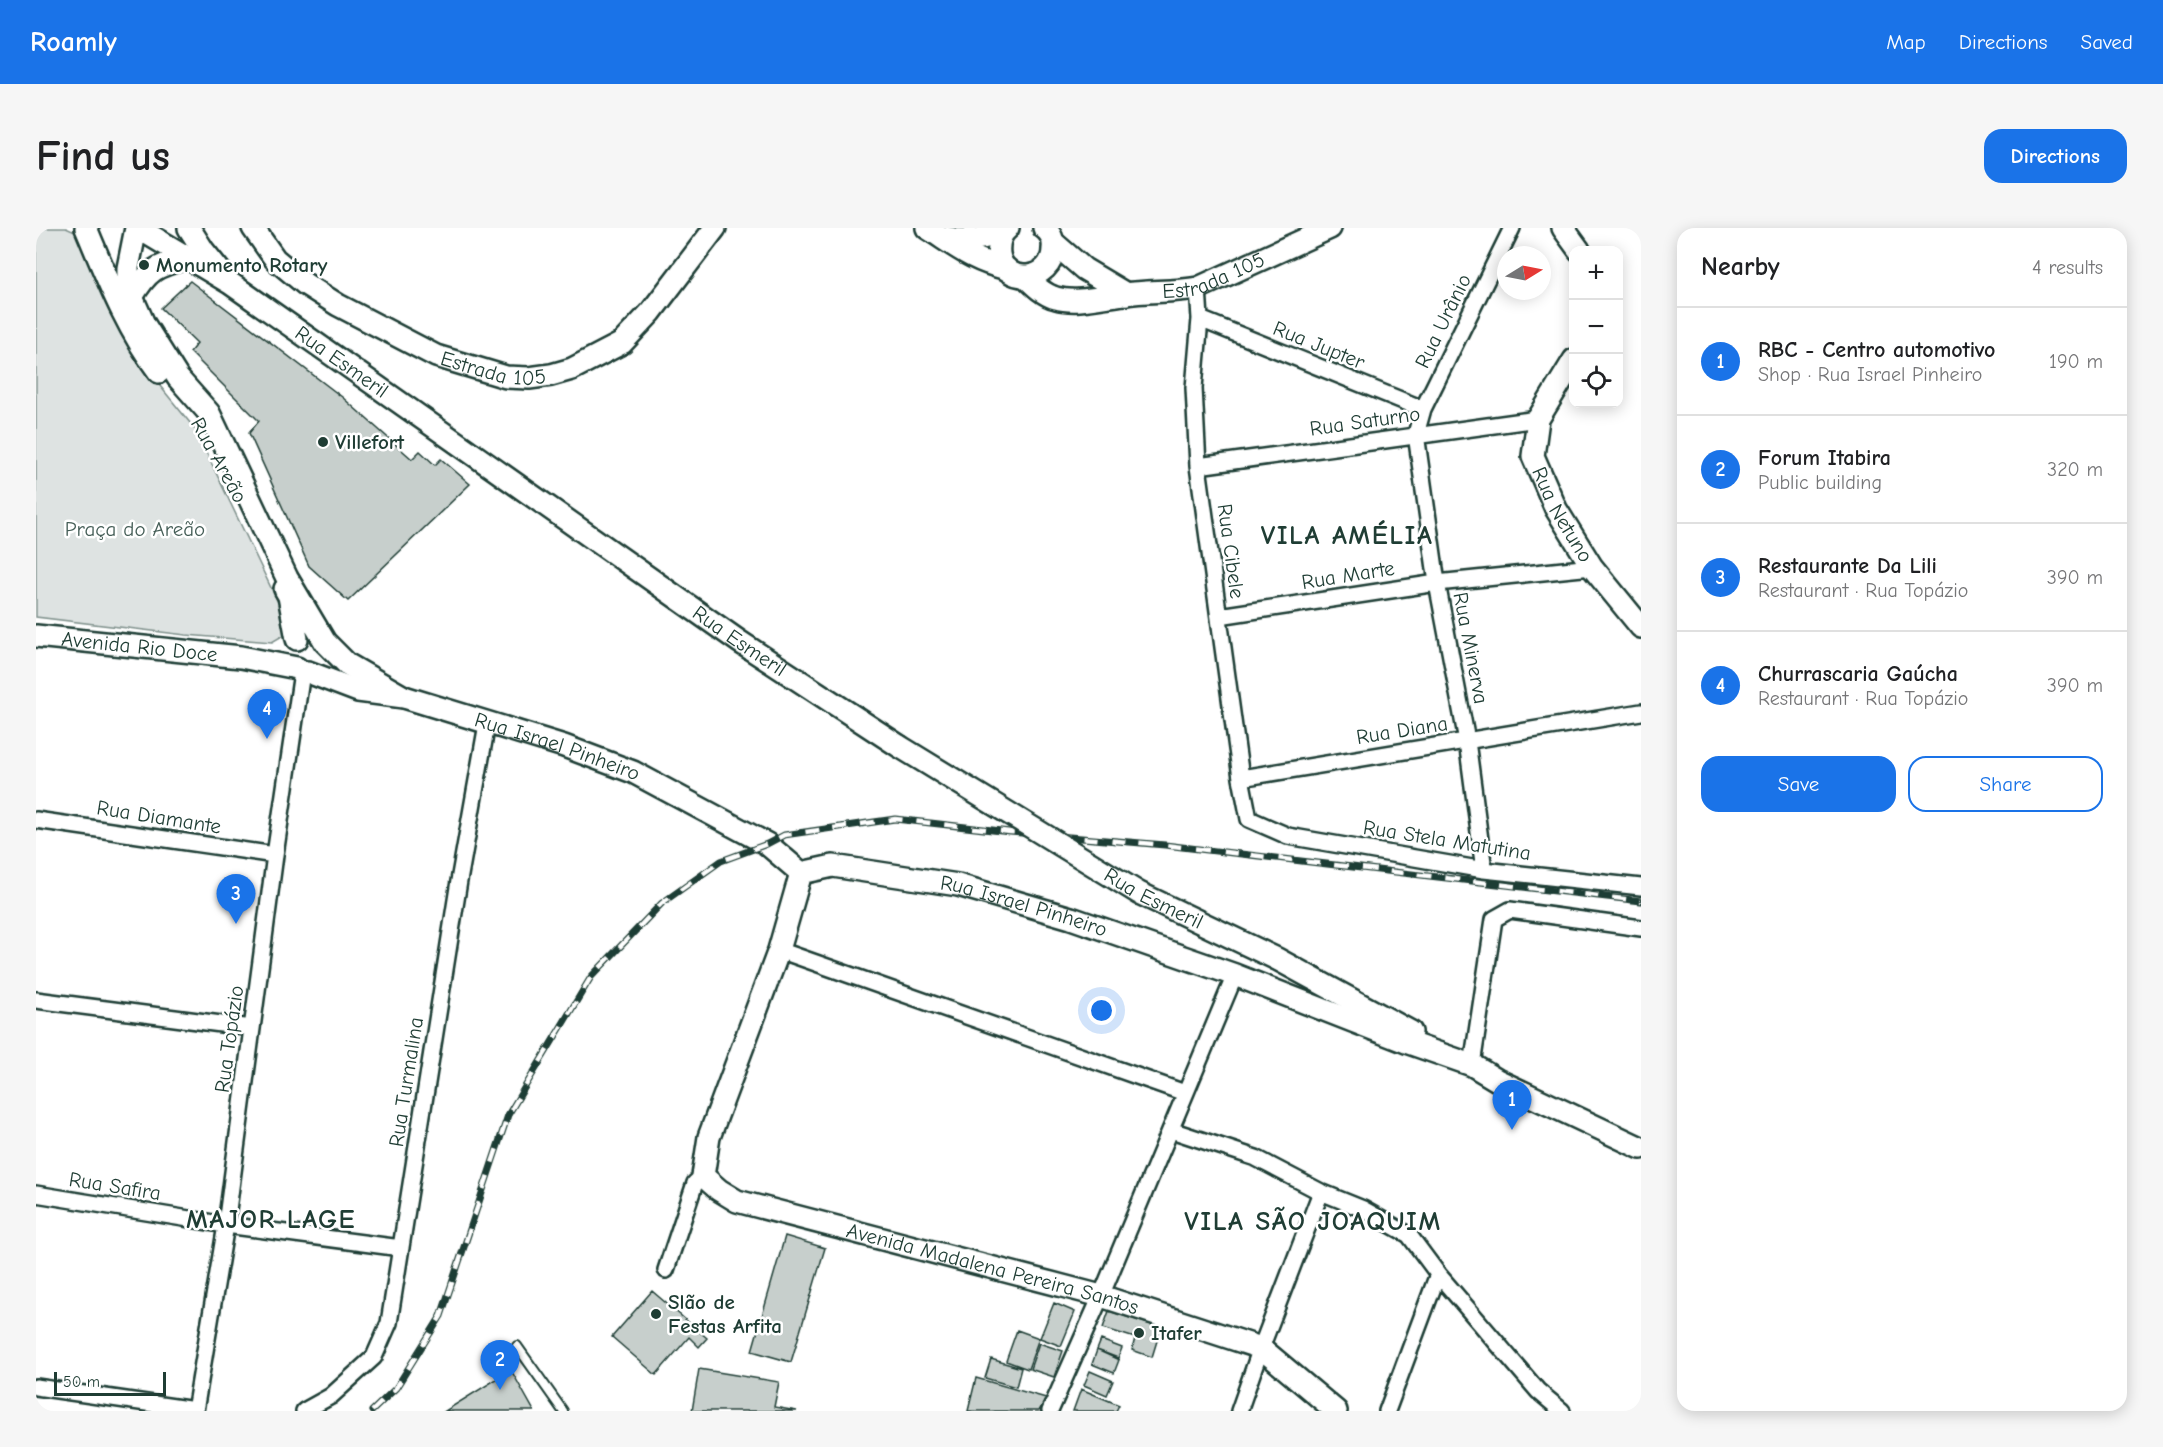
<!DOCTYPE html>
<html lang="en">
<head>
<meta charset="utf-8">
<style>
  :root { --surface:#fff; --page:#f6f6f6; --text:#202124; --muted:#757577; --line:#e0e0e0; --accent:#1a73e8 }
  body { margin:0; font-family:"Comic Neue",sans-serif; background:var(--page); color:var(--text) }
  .controls { position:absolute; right:18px; top:18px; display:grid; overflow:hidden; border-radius:12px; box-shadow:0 3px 15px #0003 }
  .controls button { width:54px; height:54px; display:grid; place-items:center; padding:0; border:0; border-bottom:2px solid var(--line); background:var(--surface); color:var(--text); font:30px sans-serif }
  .compass { position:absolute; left:1461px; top:18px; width:54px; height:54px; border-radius:50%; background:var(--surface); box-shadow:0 3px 15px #0003; rotate:80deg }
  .scale { position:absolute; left:18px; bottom:15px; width:112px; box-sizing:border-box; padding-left:6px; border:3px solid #1f3d34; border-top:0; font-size:16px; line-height:21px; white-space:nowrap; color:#1f3d34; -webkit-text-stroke:4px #fff; paint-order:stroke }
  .you { position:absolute; left:1066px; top:783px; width:21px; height:21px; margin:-15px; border:4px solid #fff; border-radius:50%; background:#1a73e8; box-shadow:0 0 0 9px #1a73e833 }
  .badge { display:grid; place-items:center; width:39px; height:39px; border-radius:50%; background:var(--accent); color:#fff; font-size:20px; font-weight:700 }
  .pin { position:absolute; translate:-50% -50px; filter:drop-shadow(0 2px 3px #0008) }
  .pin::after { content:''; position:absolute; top:32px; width:21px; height:18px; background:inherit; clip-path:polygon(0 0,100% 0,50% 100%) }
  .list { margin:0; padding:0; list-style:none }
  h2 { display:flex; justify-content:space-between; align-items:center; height:78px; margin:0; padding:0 24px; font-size:26px }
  h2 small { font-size:20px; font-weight:400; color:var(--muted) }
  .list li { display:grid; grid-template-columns:39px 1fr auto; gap:18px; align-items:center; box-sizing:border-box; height:108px; padding:0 24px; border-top:2px solid var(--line) }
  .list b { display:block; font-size:22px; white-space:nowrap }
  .list p { margin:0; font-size:20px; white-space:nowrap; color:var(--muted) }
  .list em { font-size:20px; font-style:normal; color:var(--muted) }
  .actions { display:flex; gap:12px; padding:18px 24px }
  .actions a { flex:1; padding:14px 0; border:2px solid var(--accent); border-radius:18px; text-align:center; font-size:21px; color:var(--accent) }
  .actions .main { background:var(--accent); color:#fff }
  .icon { flex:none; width:33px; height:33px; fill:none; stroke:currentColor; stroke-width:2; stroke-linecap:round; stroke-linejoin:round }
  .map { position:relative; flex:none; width:1605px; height:1183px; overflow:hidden; border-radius:18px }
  header { display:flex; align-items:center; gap:36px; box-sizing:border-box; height:84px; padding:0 30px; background:var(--accent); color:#fff }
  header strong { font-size:28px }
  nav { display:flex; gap:33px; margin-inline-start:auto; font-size:21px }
  .intro { display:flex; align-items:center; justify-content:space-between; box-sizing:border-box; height:144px; padding:0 36px }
  h1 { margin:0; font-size:42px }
  .button { padding:15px 27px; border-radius:18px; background:var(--accent); color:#fff; font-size:21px; font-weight:700 }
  main { display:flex; gap:36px; padding:0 36px }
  aside { flex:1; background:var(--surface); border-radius:18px; box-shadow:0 3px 15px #0003 }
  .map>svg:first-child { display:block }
  .green { fill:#dee3e2; stroke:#7e908b; stroke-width:1.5 }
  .building { fill:#c7cfcc; stroke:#1f3d34; stroke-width:1.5 }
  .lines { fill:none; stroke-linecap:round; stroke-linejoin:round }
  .lane-casing { stroke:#1f3d34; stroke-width:12 }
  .street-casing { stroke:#1f3d34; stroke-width:20 }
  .secondary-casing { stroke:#1f3d34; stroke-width:26 }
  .lane { stroke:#fff; stroke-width:8 }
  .street { stroke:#fff; stroke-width:15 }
  .secondary { stroke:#fff; stroke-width:21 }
  .rail-casing { stroke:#1f3d34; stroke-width:7 }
  .rail { stroke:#fff; stroke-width:4.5; stroke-dasharray:14; stroke-linecap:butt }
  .secondary-bridge-casing { stroke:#1f3d34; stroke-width:26; stroke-linecap:butt }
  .secondary-bridge { stroke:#fff; stroke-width:21 }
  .poi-dot { fill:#1f3d34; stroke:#fff; stroke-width:2 }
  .labels { text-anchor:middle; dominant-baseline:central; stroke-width:5; stroke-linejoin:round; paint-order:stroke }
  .poi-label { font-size:21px; font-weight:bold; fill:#1f3d34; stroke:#fff; text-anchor:start }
  .street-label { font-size:21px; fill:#1f3d34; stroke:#fff }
  .park-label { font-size:21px; fill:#455e57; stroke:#fff }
  .district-label { font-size:27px; font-weight:bold; letter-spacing:1.5px; fill:#1f3d34; stroke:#fff }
</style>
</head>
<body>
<header>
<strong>Roamly</strong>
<nav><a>Map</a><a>Directions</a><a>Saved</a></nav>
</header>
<div class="intro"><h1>Find us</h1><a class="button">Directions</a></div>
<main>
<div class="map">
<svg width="1605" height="1183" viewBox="0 0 1605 1183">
  <rect width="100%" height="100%" fill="#fff"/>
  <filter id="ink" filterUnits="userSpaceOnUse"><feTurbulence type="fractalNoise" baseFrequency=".0167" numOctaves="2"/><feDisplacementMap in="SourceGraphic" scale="12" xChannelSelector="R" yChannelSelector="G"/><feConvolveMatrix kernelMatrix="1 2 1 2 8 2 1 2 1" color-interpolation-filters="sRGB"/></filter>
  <g filter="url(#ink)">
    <path class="green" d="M0,0H30L39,4L98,126L159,201L248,387V407L236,414L150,407L0,389Z"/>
    <path class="building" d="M154,53L306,169L376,231L384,223L399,237L405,231L434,256L312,373L273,338L213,205L223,193L154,124L161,115L125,80Z
      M749,1008L789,1020L755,1134L716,1123Z
      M616,1063L671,1110L663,1119L653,1109L620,1147L576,1109Z
      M1018,1075L1039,1084L1025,1118L1004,1110Z
      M1073,1083L1125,1100L1116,1129L1096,1122L1099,1110L1067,1100Z
      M981,1102L1003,1110L992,1141L970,1133Z
      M1065,1112L1086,1120L1082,1130L1061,1122Z
      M1003,1115L1027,1123L1018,1149L994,1141Z
      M1061,1122L1083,1132L1078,1145L1056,1136Z
      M955,1131L985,1140L980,1159L949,1150Z
      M663,1141L743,1154L738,1179L761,1183H656Z
      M475,1142L498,1183H409Z
      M1054,1143L1077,1153L1071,1167L1048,1157Z
      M940,1150L1010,1170L1003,1183H932Z
      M1045,1161L1083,1177L1080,1183H1037Z"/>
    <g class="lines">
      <defs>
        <path id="lane" d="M481,1118L527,1183"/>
        <path id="street" d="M1162,60L1164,91L1158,160L1162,238L1205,550L1213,591L1252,608L1448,642L1605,659
          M1164,91L1387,181
          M1162,238L1502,191
          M1183,388L1401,355L1556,339
          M1205,550L1605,484
          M0,592L239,627
          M1448,642L1431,513L1401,355L1380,206L1387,181L1476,0
          M743,722L1149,865
          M0,772L216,800
          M1436,837L1458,691L1474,682L1605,700
          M1135,902L1220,930L1285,964L1327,981L1373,1007L1402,1046L1502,1163L1526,1183
          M0,966L190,997L365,1020
          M630,1042L659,955L667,948
          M0,1159L159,1182
          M159,1183L190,997L239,627L266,444
          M268,1183L295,1168L338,1129L353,1095L423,653L451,496
          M1014,1183L1065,1068L1199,747
          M1203,1183L1225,1120L1285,964
          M1351,1183L1402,1046"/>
        <g id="secondary">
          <path d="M50,0C71,50 90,100 123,144"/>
          <path d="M100,0L92,40V60L108,96L142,150L173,185L251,350L289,414L311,436L368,469"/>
          <path id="s1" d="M102,0L194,55L704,414L863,518"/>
          <path d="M153,0L167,22L184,43"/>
          <path id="s2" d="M217,0L239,31L269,56L302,77L400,128L470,149L493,150L515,147L536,141L586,115L615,84L679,0"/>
          <path d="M891,0C921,19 935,32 971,41"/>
          <path d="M972,0C964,6 962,16 963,26C968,59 1017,53 1017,21C1018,13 1015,5 1008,0"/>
          <path d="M1527,0L1543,22"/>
          <path d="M908,9C929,14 948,12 968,3"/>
          <path d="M1018,15L1048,41L1090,66"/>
          <path id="s3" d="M990,49C998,57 1008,67 1020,70C1041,76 1067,68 1089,66C1113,63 1138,64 1162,60L1294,0"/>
          <path d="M96,69C112,42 120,38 151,30"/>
          <path id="s4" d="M1538,132L1502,191L1497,228L1520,281L1556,339L1605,399"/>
          <path d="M249,361L253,368L261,411"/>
          <path id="s5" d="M0,408L205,429L261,440"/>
          <path id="s6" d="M272,444L322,463L368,469L528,518L597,544L731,616L765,645"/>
          <path id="s7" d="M765,645L743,722L673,909L667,948L683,962L701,973L1065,1068L1225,1120L1300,1183"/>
          <path id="s8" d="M765,645L797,638L922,657L1035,690L1199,747L1370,814L1436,837L1461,852L1605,920"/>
          <path d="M1241,731L1375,804"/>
        </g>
      </defs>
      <use href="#lane" class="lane-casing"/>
      <use href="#street" class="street-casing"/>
      <use href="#secondary" class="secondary-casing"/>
      <use href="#lane" class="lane"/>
      <use href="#street" class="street"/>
      <use href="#secondary" class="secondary"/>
      <defs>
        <path id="rail" d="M336,1183L360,1160L405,1088L472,887L555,749L626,675L685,633L731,616L748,607L859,591L974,604L1129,617L1605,673"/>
      </defs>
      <use href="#rail" class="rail-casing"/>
      <use href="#rail" class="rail"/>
      <defs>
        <g id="secondary-bridge">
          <path id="s9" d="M863,518L1103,665L1241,731"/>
        </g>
      </defs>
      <use href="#secondary-bridge" class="secondary-bridge-casing"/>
      <use href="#secondary-bridge" class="secondary-bridge"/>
    </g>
  </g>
  <g class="poi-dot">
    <circle cx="108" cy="37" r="6"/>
    <circle cx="287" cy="214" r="6"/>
    <circle cx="620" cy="1086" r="6"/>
    <circle cx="1103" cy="1105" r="6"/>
  </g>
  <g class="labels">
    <g class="poi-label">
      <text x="120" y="37">Monumento Rotary</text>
      <text x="299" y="214">Villefort</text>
      <text x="632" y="1074">Slão de<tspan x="632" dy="24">Festas Arfita</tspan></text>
      <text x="1115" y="1105">Itafer</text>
    </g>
    <g class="street-label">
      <text stroke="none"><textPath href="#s3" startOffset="198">Estrada 105</textPath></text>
      <text transform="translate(1407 93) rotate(-64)">Rua Urânio</text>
      <text transform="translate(1283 117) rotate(22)">Rua Jupter</text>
      <text stroke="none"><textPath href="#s1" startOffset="244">Rua Esmeril</textPath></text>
      <text stroke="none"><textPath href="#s2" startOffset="286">Estrada 105</textPath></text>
      <text transform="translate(1329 193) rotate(-8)">Rua Saturno</text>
      <text transform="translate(183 232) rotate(61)">Rua Areão</text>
      <text stroke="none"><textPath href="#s4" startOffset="172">Rua Netuno</textPath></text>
      <text transform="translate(1195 323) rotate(82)">Rua Cibele</text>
      <text transform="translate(1312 347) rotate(-9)">Rua Marte</text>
      <text stroke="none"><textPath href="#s1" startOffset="730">Rua Esmeril</textPath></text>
      <text stroke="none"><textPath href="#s5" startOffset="104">Avenida Rio Doce</textPath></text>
      <text transform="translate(1435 420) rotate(79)">Rua Minerva</text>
      <text transform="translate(1366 502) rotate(-9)">Rua Diana</text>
      <text stroke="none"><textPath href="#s6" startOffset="261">Rua Israel Pinheiro</textPath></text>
      <text transform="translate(123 589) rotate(9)">Rua Diamante</text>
      <text transform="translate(1411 612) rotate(9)">Rua Stela Matutina</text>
      <text stroke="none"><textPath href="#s9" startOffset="297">Rua Esmeril</textPath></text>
      <text stroke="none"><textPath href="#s8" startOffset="228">Rua Israel Pinheiro</textPath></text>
      <text transform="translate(193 811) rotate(-82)">Rua Topázio</text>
      <text transform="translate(370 854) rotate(-81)">Rua Turmalina</text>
      <text transform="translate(79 958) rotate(9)">Rua Safira</text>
      <text stroke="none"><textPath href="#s7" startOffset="626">Avenida Madalena Pereira Santos</textPath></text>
    </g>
    <g class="park-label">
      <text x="99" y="301">Praça do Areão</text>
    </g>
    <g class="district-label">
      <text x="1311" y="307">VILA AMÉLIA</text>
      <text x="235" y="991">MAJOR LAGE</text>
      <text x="1277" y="993">VILA SÃO JOAQUIM</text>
    </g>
  </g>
</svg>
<div class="controls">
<button>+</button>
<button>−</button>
<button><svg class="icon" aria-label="locate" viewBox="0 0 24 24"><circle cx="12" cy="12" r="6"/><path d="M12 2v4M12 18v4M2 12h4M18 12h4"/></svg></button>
</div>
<svg class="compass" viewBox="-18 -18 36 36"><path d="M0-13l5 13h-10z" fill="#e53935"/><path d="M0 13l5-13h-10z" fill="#757577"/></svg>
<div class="scale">50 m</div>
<div class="you"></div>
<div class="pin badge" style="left:1476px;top:902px">1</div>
<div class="pin badge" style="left:464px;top:1162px">2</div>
<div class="pin badge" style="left:200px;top:696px">3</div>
<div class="pin badge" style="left:231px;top:511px">4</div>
</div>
<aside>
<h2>Nearby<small>4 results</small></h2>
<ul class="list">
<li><span class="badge">1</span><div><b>RBC - Centro automotivo</b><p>Shop · Rua Israel Pinheiro</p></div><em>190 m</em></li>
<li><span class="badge">2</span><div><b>Forum Itabira</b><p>Public building</p></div><em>320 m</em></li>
<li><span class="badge">3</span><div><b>Restaurante Da Lili</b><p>Restaurant · Rua Topázio</p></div><em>390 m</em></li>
<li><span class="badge">4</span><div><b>Churrascaria Gaúcha</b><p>Restaurant · Rua Topázio</p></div><em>390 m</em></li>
</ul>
<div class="actions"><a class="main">Save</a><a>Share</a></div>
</aside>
</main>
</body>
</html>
